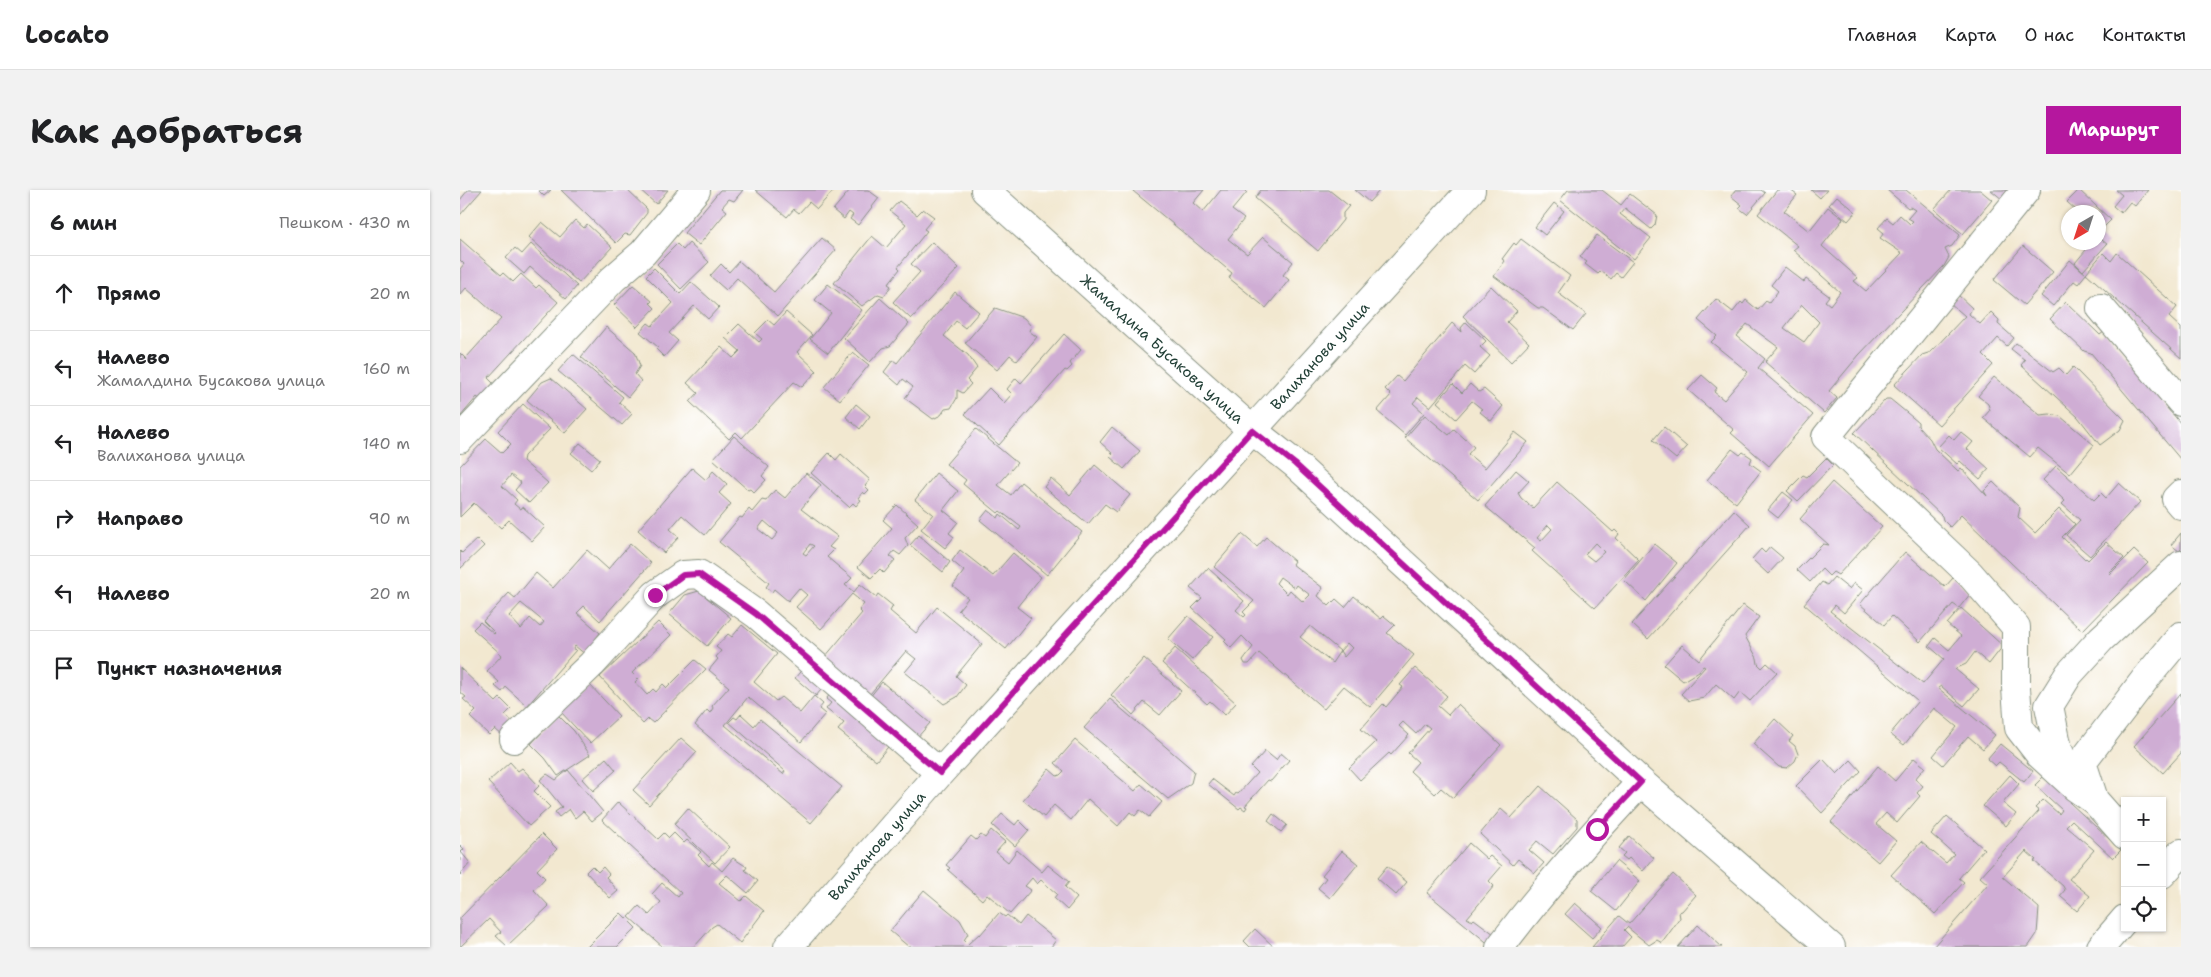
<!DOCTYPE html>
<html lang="ru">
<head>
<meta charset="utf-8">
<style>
  :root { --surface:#fff; --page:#f2f2f2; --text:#202124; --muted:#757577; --line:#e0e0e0; --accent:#b5179e }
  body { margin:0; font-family:"Shantell Sans",sans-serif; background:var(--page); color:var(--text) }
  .controls { position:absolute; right:15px; bottom:15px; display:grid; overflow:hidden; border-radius:0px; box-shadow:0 1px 4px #0004 }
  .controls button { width:45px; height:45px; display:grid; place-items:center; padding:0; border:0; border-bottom:1px solid var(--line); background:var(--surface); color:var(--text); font:25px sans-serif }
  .compass { position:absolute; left:1601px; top:15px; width:45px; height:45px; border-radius:50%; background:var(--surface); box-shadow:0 1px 4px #0004; rotate:219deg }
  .stop { position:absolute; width:15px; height:15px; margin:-11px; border:4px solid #b5179e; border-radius:50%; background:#fff }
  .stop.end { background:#b5179e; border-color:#fff; box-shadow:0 1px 5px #0008 }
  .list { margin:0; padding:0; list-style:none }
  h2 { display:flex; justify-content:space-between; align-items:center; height:65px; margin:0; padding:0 20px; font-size:21px }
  h2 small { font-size:16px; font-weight:400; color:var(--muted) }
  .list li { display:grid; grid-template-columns:32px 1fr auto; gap:15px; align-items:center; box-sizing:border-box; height:75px; padding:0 20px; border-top:1px solid var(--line) }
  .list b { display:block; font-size:19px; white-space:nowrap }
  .list p { margin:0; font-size:16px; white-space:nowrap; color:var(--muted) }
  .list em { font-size:16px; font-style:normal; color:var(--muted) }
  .icon { flex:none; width:28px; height:28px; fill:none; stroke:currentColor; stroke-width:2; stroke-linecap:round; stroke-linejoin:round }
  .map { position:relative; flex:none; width:1721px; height:757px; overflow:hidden; border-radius:0px }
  header { display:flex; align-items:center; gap:30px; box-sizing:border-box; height:70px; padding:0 25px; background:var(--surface); border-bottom:1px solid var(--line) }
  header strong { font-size:24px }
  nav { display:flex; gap:28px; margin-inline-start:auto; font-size:18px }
  .intro { display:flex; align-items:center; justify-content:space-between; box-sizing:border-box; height:120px; padding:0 30px }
  h1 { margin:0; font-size:35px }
  .button { padding:12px 22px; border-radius:0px; background:var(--accent); color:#fff; font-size:18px; font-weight:700 }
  main { display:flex; gap:30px; padding:0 30px }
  aside { flex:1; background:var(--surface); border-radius:0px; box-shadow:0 1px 4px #0004 }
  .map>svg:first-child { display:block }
  .building { fill:#cfadd4; fill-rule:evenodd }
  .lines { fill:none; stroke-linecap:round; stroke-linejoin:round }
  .minor-casing { stroke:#889282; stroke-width:30 }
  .minor { stroke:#fff; stroke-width:28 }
  .route { stroke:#b5179e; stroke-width:6 }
  .labels { text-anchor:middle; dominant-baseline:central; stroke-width:4; stroke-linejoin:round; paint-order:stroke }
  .street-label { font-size:15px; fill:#1f3d34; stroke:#fff }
</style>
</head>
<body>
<header>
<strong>Locato</strong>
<nav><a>Главная</a><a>Карта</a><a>О нас</a><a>Контакты</a></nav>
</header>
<div class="intro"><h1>Как добраться</h1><a class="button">Маршрут</a></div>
<main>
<aside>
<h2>6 мин<small>Пешком · 430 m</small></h2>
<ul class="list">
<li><svg class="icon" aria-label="ahead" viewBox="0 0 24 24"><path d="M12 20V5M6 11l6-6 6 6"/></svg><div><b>Прямо</b></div><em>20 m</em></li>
<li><svg class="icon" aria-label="left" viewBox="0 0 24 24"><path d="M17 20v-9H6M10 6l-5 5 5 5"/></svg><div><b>Налево</b><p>Жамалдина Бусакова улица</p></div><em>160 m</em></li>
<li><svg class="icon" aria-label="left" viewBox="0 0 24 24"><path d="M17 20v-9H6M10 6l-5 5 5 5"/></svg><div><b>Налево</b><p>Валиханова улица</p></div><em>140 m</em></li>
<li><svg class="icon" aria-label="right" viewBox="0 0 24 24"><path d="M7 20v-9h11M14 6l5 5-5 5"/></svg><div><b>Направо</b></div><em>90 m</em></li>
<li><svg class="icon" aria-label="left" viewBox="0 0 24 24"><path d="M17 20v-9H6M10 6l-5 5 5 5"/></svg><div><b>Налево</b></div><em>20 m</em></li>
<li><svg class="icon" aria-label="arrive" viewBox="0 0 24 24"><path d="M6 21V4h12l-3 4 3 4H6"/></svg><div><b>Пункт назначения</b></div></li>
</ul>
</aside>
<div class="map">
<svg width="1721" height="757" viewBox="0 0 1721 757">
  <rect width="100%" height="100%" fill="#fff"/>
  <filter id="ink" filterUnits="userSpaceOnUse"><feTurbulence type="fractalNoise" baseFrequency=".02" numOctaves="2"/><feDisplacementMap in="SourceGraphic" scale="10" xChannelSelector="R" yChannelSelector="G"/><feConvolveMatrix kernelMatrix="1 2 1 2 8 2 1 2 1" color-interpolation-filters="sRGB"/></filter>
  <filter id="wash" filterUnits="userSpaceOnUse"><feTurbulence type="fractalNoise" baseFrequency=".0096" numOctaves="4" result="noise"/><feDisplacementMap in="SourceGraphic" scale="20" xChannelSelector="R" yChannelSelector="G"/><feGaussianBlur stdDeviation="1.12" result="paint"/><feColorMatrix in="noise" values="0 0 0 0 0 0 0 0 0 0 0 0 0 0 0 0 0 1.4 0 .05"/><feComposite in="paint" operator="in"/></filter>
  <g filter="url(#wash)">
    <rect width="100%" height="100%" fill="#f2e8d0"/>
    <g id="blocks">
      <path class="building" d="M8,0H22L0,25V10Z
        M78,0H91L84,6Z
        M101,0H167L187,19V23L170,45L165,44L156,53Z
        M180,0H208L196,14Z
        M260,0H283L274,11L269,9L262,17L267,21L239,55L224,43Z
        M295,0H374L357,19L349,12L339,23L334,19L327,27Z
        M390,0H408L419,8L398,35L390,29L393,25L389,22L384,29L373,20Z
        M674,0H744L733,13L743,22L761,0H785L787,2L772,20L784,29L768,49L787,64L803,47L833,72L823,85L829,90L806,118L769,88L772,83L673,1Z
        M801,0H839L842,2L843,0H869L889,16L883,23V30L858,61L795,8Z
        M895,0H920L909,12Z
        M1108,0H1142L1161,15L1170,4L1197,25L1195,35L1191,39L1165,18L1160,24L1191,48L1174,69L1100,10Z
        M1276,0H1301L1305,3L1287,24L1279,18L1282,15L1271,6Z
        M1317,0H1330L1337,5L1324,21L1349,41L1368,17L1383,29L1362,56L1398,88L1394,91L1406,101L1442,63L1420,48L1424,43L1418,38L1427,28L1433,33L1440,25L1450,34L1453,31L1448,28L1455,20L1450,17L1448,18L1427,0H1446L1500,45L1492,56L1485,59L1489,67L1484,76L1399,165L1369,201L1377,208L1364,223L1305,172L1318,157L1287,134L1277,146L1305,169L1298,178L1353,225L1309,276L1271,243L1274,240L1228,200L1242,185L1257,198L1254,202L1264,210L1288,182L1251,152L1257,146L1238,130L1256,109L1273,122L1281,112L1283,114L1286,110L1298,120L1306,111L1309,113L1318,101L1311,95L1325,77L1344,92L1346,89L1369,106L1365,111L1370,115L1380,102L1333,60L1338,56L1298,24ZM1342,115L1359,132L1344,152L1324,138Z
        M1351,0H1367L1360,8Z
        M1491,0H1520L1532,10L1503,44L1474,19Z
        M1531,0H1552L1543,10Z
        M1619,0L1651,30L1638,43V22H1618L1607,12Z
        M1656,0H1688L1675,16L1670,12L1661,23L1653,16L1662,5Z
        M1377,6L1396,22L1388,31L1369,15Z
        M439,11L457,25L463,19L474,27L464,39L467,41L438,77L440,79L428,94L431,96L424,106L418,104L402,116L374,93L412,46L426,58L446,34L430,21Z
        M1094,13L1104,21L1085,45L1075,37Z
        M115,30L124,38L127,34L152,57L119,93L69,47L82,32L100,47Z
        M1137,45L1173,72L1161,87L1156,83L1151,89L1141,81L1138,84L1125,74L1127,72L1120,67Z
        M1638,47L1647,54L1623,81L1615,73L1631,54L1630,52H1638Z
        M362,48L376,60L318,126L277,88L266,100L250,86L261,74L269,82L279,71L314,102Z
        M0,49L41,85L43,83L53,92L61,84L76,98L79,95L98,112L28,188L35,195L21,210L17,207L0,227V163L7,170L6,168L41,129L6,98L0,105V79L4,74L0,70Z
        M1061,49L1110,86L1098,103L1126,124L1113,140L1083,118H1078L1034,86L1045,71L1042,69L1054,53L1056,55Z
        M472,52L499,78L451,129L433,112L460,82L451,74Z
        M229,53L249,72L221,99L197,74L217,54L223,60Z
        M71,54L117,96L106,109L70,77L64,84L46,68L55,58L62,64Z
        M1563,56L1593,82L1564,115L1534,90Z
        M1643,63L1651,71L1657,63L1717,117L1709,127L1721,138V168L1626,83Z
        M1610,70L1626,84L1618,94L1614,91L1593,116L1581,106Z
        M194,78L220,104L231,92L259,117L248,129L234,116L209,143L218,151L204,167L196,159L198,157L180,142L188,133L192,136L213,113L186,86Z
        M368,94L402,120L368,163L350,149L371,123L355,110Z
        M173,95L192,111L190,113L195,118L177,137L154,115Z
        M1031,96L1057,121L1047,132L1069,153L1051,172L1003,126Z
        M495,102L519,122L505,138L496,131L484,146L508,165L517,178L507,190L511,194L503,203L497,200V208L491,218L485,219L481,225L473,229L445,208L453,197L443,189L439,195L424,182L433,170L437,173Z
        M1498,105L1512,118L1509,124L1520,134L1531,122L1539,130L1538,134L1554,148L1547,156L1538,148L1523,165L1533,175L1479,235L1434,195L1462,165L1471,162L1505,126L1490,113Z
        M420,108L449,134L430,156L423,158L410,172L384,148Z
        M1606,112L1640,145L1645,141L1721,234V270L1631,163L1624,161L1590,129Z
        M535,118L564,128L571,136L569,141L577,147L557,171L550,165L537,180L505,153Z
        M326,122L352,145L337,162L357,181L342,197L334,192L282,248L276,242L269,249L230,212L238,203L227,193L261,157L273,168L280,161L265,148L279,134L299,152L302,149L295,143L308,130L314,135Z
        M1006,132L1026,151L1020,157L1030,166L1014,184L1005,176L970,217L958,207L953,213L964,223L945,245L917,221L931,205L925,199L937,186L943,191L992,133L1002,142L1001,138Z
        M146,137L175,162L180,176L175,184L181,191L168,207L121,167Z
        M604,144L621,160L610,173L612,176L607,181L605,180L539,255L505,224L529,198L544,213L552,204L547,199L556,188L561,193Z
        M1556,153L1593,182L1599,178L1606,185L1613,177L1665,230L1660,240L1640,255L1618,227L1561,175L1565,170L1551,159Z
        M393,162L409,175L380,210L364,197Z
        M113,164L163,207L159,212L172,224L162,235L98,181Z
        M1534,187L1580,225L1590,224L1600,226L1634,255L1610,284L1578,258L1570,267L1523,228L1530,220L1528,214L1518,206Z
        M91,188L127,219L105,243L67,210L82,192Z
        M993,194L1002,203L1010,194L1019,202L1024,199L1043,216L1031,231L1020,222L1022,219L1012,211L996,229L977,212Z
        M1426,209H1430L1458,232V236L1470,249L1475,259L1498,281L1501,278L1527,306L1524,301L1533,292L1560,318L1558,327L1575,343L1599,319L1615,334L1602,347L1625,369L1626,368L1628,370L1646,352L1664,368L1649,383L1650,384L1674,360L1688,373L1623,440L1620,439L1501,325L1490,337L1483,330L1482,326L1394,243Z
        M63,214L90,239L64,266L63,271L88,293L69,313L55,300L61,293L51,285L42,296L57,310L54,314L60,319L63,317L85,337L72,351L49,330L41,338L14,313L0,327V276L26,249L42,263L51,254L38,241Z
        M396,214L410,226L400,239L386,227Z
        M965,225L989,245L994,239L1014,257L1008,264L1025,278L1055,242L1068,252L1018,310L945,248Z
        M652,237L680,261L664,279L650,267L653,264L640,252Z
        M1204,237L1227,257L1216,269L1193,250Z
        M516,239L557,273L538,295L551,305L561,292L622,342L587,385L520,330L528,320L538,328L540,324L559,340L561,337L540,321L538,323L503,294L506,290L486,274Z
        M1501,242L1513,252L1507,259L1529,279L1520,289L1500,271L1497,274L1478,257L1489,245L1494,250Z
        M274,246L309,277L302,286L306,290L294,303L290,299L288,300L253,269Z
        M120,253L140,269L131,280L111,263Z
        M1272,259L1280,265L1283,262L1292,268L1290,273L1301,281L1276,313L1247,290Z
        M369,263L376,270L381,264L410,290L405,296L409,300L405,304L403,302L398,308L401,310L396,316L393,313L389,317L351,283Z
        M1366,268L1373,275L1338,311L1327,301L1343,285L1347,287Z
        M635,275L670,305L656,322L645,314L628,334L584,297L591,288L610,305Z
        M1596,276L1634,310L1641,303L1646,308L1659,293L1680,312L1630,366L1606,345L1620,330L1602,314L1605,311L1583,290Z
        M232,278L246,290L253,281L267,294L259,303L271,314L245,345L222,325L210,339L219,347L204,363L178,340Z
        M1056,280L1069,291L1058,303L1061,308L1073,318L1097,292L1153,342L1155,340L1159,344L1156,348L1179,370L1135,418L1072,361L1075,358L1025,316ZM1088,335L1092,339L1081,351L1077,348ZM1135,353L1144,362L1134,371L1125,364Z
        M346,283L361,295L341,319L378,347L369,357L374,360L367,367L392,388L385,395L394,402L400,394L416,407L418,404L433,416L430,421L456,443L477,417L522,454L496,486L506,495L497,507L484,514L445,482L456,469L446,461L410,504L365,467L402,423L399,420L404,414L392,404L361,439L336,417L347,405L339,398L328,411L314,399L312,402L306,397L309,393L259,352L280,327L282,328L289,319L292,322L302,310L306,311L315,300L325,308ZM304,331L318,343L312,350L298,339ZM350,354L354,356L346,365L343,363Z
        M476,283L498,301L483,320L498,332L489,343L494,347L485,358L461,339L473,324L455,310Z
        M1372,292L1422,337L1378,385L1373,382L1369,386L1362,379L1350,392L1337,380L1363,354L1369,355L1340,329Z
        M1323,302L1333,310L1318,328L1308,320Z
        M437,315L458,334L445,348L448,356L440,365L434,361L430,366L435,370L424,383L420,379L411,388L398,377L432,338L423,330Z
        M1274,320L1290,335L1188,449L1172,434Z
        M1721,343V359L1719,361L1711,355Z
        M782,344L797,357L806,347L834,371L832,374L863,398L858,406L869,416L876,409L885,417L894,406L921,429L924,426L935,435L927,443L954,465L910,517L884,496L864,519L799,463L789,474H785L783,470L793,457L782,446L771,458L764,451L766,449L732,418L742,408L730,398L748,378L784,411L776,420L784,427L786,425L783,422L794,411L754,377ZM820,387L835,398L837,395L850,405L843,412L830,400L827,404L816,393ZM850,436L880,461L887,453L892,458L884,467L880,461L872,473L840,447Z
        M459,345L490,372L483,382L450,355Z
        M17,349L24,356L0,379V361L2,363Z
        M170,354L191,373L140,431L124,416L117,423L140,443L135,449L138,452L126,465L115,456L113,459L116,460L67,516L46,497L42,502L35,496L39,492L27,481L42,465L13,439L20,432L34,444L35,443L23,431L49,403L55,408L76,383L93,398L127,360L148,379ZM61,413L84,432L80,437L70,428L61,439L49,426Z
        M1194,354L1217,373L1186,411L1164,390Z
        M1310,357L1323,368L1308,384L1292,369L1301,359L1305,363Z
        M500,360L533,386L553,363L581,387L557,417L571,428L546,459L498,420L508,408L493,396L504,381L492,371Z
        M1445,362L1485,397L1493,388L1511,403L1499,418L1493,414L1460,452L1432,426L1424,435L1400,414Z
        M1374,387L1389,399L1394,393L1403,400L1384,423L1375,415L1370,421L1463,494L1484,469L1469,456L1475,448L1489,460L1501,446L1487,434L1501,418L1543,456L1529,474L1515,462L1506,474L1495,479L1519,499L1504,516L1481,496L1478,498L1535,545L1523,559L1508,546L1483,575L1473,566L1497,537L1474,518L1444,555L1430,544L1458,511L1344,414L1362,392L1367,395Z
        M239,401L271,428L247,456L209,424L225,405Z
        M1283,415L1299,427L1285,446L1297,468L1298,474L1302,478L1307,473L1317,482L1290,511L1280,502L1274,510L1256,494L1244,508L1229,511L1221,504L1245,477L1243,476L1239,481L1223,491L1204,475L1222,455L1239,470Z
        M728,426L753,447L732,470L708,449Z
        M198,432L211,445L172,483L178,489L175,492L187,505L193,499L196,502L203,494L207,498L235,470L246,479L193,533L188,529L183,534L140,487Z
        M282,435L317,464L294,492L316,511L321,507L340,523L354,506L363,514L359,519L365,524L341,552L288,507L265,535L323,584L325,581L269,532L274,527L277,529L281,524L294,536L300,529L382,597L351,633L235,535L247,520L250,523L253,518L252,516L269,497L249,480L258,469L256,467L261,461L256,457L268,444L272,447Z
        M715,458L776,513L765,525L750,511L747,514L702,473Z
        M684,468L721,501L700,525L684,512L673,525L651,505Z
        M344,477L365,495L356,506L335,488Z
        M0,478L36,512L40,508L51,519L45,525L55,534L43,546L35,539L29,545L10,527L16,521L3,509L6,507L0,502Z
        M955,478L987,506L978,516L988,525L998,514L1041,555L993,608L981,598L975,604L950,581L958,572L948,563L970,538L965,534L956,544L943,532L939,536L949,545L931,565L929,563L900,590L889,578L916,552L901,539L923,514L926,517L943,497L940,495Z
        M422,492L470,533L456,549L409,508Z
        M129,494L159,526L130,553L100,521Z
        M374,500L433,551L416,571L378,540L384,533L366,519L371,513L366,509Z
        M1721,503V563L1703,583L1674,556Z
        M650,509L734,581L731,593L708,609L624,538Z
        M98,525L114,541L130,565L98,586L85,568L71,554Z
        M1315,529L1333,546L1329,551L1335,556L1338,564L1335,571L1327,578L1319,577L1293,554Z
        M221,548L237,562L189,615L173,600Z
        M615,550L675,601L681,594L702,612L689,627L680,620L675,626L670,622L658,636L628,609L611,630L594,615L584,627L563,610L589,579L597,586L600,585L604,581L595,573Z
        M1540,554L1573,581L1564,592L1539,572L1535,576L1527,569Z
        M805,561L816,570L821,563L829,570L811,591L808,590L785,616L787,617L785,620L781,617L779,619L748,594L752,589L774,606L776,603L778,604L797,583L791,577Z
        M146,568L156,580L133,601L122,589Z
        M1454,568L1465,577L1455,589L1463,596L1457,603L1460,606L1437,633L1426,623L1416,634L1436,651L1418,672L1371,632L1418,576L1435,591Z
        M1363,569L1377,584L1391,570L1401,581L1362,623L1336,596Z
        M50,572L58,581L62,578L79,596L74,601L90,617L69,636L28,592Z
        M108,580L143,622L132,631L123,621L115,628L109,619L99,627L95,622L102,617L80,590L87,584L96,590Z
        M1588,582L1615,607L1610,613L1661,660L1653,668L1612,630L1606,636L1634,660L1609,689L1630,706L1617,721L1600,706L1605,700L1603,696L1574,671L1576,670L1566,661L1543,687L1579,718L1577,744L1568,757H1473L1528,694L1520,687L1579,621L1575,618L1583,610L1599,624L1602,620L1575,595Z
        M1550,585L1559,594L1543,613L1556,624L1546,636L1523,616Z
        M1080,596L1117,629V637L1093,664L1077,651L1069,660L1084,673L1075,683L1058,669L1053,675L1020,644L1041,619L1051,628Z
        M158,612L198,649L204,643L209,648L214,643L224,653L227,650L241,662L238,665L249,676L252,672L262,681L273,668L287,677L285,680L298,691L288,703L267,685L259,693L281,711L286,706L304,721L280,753L257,734L252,737L234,757H203L169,727L179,716L189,725L201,712L192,704L202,693L218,707L221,703L142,630Z
        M228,618L270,657L255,673L214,634Z
        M542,624L555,635L559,630L569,640L555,656L532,635Z
        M813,624L827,635L821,642L808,631Z
        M1487,626L1524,659L1499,688L1504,692L1475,724L1431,685L1461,652L1486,673L1494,664L1471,644Z
        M531,640L545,652L536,662L548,672L557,660L582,682L588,675L609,692L605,697L617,708L607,720L594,708L597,704L581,690L577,694L572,688L565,696L571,700L550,724L527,704L522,710L488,680L490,678L486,675L511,646L516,650L521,645L525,648Z
        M82,644L97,659L77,680L85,688L74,700L89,716L47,756L36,746L41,742L29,729L0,757V728Z
        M1169,646L1194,668L1183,681L1169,668L1167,670L1162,666L1165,663L1159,658Z
        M1009,653L1027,669L1030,666L1042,676L1029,691L1034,696L1007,728L1012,731L1014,729L1038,747L1031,756L967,703Z
        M0,655L4,659L1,662L10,673L0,685Z
        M882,661L898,674L870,708L858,698L866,688L862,685Z
        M1156,671L1180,691L1156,721L1131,701Z
        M132,676L138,682L143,677L149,684L146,687L158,701L150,708L126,682Z
        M927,676L947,692L936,705L917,688Z
        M1213,684L1236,705L1222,721L1219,722L1220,728L1202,753L1197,750L1189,755L1167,737L1164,740L1171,747L1162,757H1132L1159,726L1169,734Z
        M464,700L500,730L508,744L504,750L508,754L519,744L520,745L539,723L545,727L547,725L559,735L566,726L596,750L591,757H449L430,741Z
        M1115,713L1142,737L1132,748L1105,724Z
        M161,723L176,738L157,757H127Z
        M1238,735L1262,757H1218Z
        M795,739L814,757H790L784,751Z"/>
    </g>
  </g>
  <g filter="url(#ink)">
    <use href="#blocks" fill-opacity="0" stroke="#889282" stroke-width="1"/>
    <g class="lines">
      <defs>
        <path id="minor" d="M525,0L792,240L835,274L1181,592L1371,757
          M1566,0L1366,247L1510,384L1556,437V498L1559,538L1580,565L1615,597L1635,611L1665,645
          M1641,118L1721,212
          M0,249L153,89L183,63L236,0
          M1721,304L1716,309L1721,315
          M54,549L132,474L195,405L223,385L239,384L296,424L480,583
          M1611,589L1598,559L1589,516L1609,484L1641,449L1721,375
          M1633,606L1622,572L1686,488L1721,446
          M1702,684L1721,663
          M328,757L480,583L1011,0
          M1040,757C1084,699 1131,645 1181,592
          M1641,757L1665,729"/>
      </defs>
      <use href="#minor" class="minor-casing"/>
      <use href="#minor" class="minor"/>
    </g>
  </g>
  <g class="lines" filter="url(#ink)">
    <path class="route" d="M195,405L223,385L239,384L296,424L480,583L792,240L835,274L1181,592L1137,639"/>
  </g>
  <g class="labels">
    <g class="street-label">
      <text transform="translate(702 159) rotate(42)">Жамалдина Бусакова улица</text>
      <text transform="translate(860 166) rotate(-48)">Валиханова улица</text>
      <text transform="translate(417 656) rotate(-49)">Валиханова улица</text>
    </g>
  </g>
</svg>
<div class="controls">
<button>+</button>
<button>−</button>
<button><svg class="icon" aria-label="locate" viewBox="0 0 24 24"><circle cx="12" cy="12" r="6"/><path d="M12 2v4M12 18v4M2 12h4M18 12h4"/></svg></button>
</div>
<svg class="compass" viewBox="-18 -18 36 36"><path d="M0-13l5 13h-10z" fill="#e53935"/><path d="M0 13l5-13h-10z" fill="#757577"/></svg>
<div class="stop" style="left:1137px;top:639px"></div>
<div class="stop end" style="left:195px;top:405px"></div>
</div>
</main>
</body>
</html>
